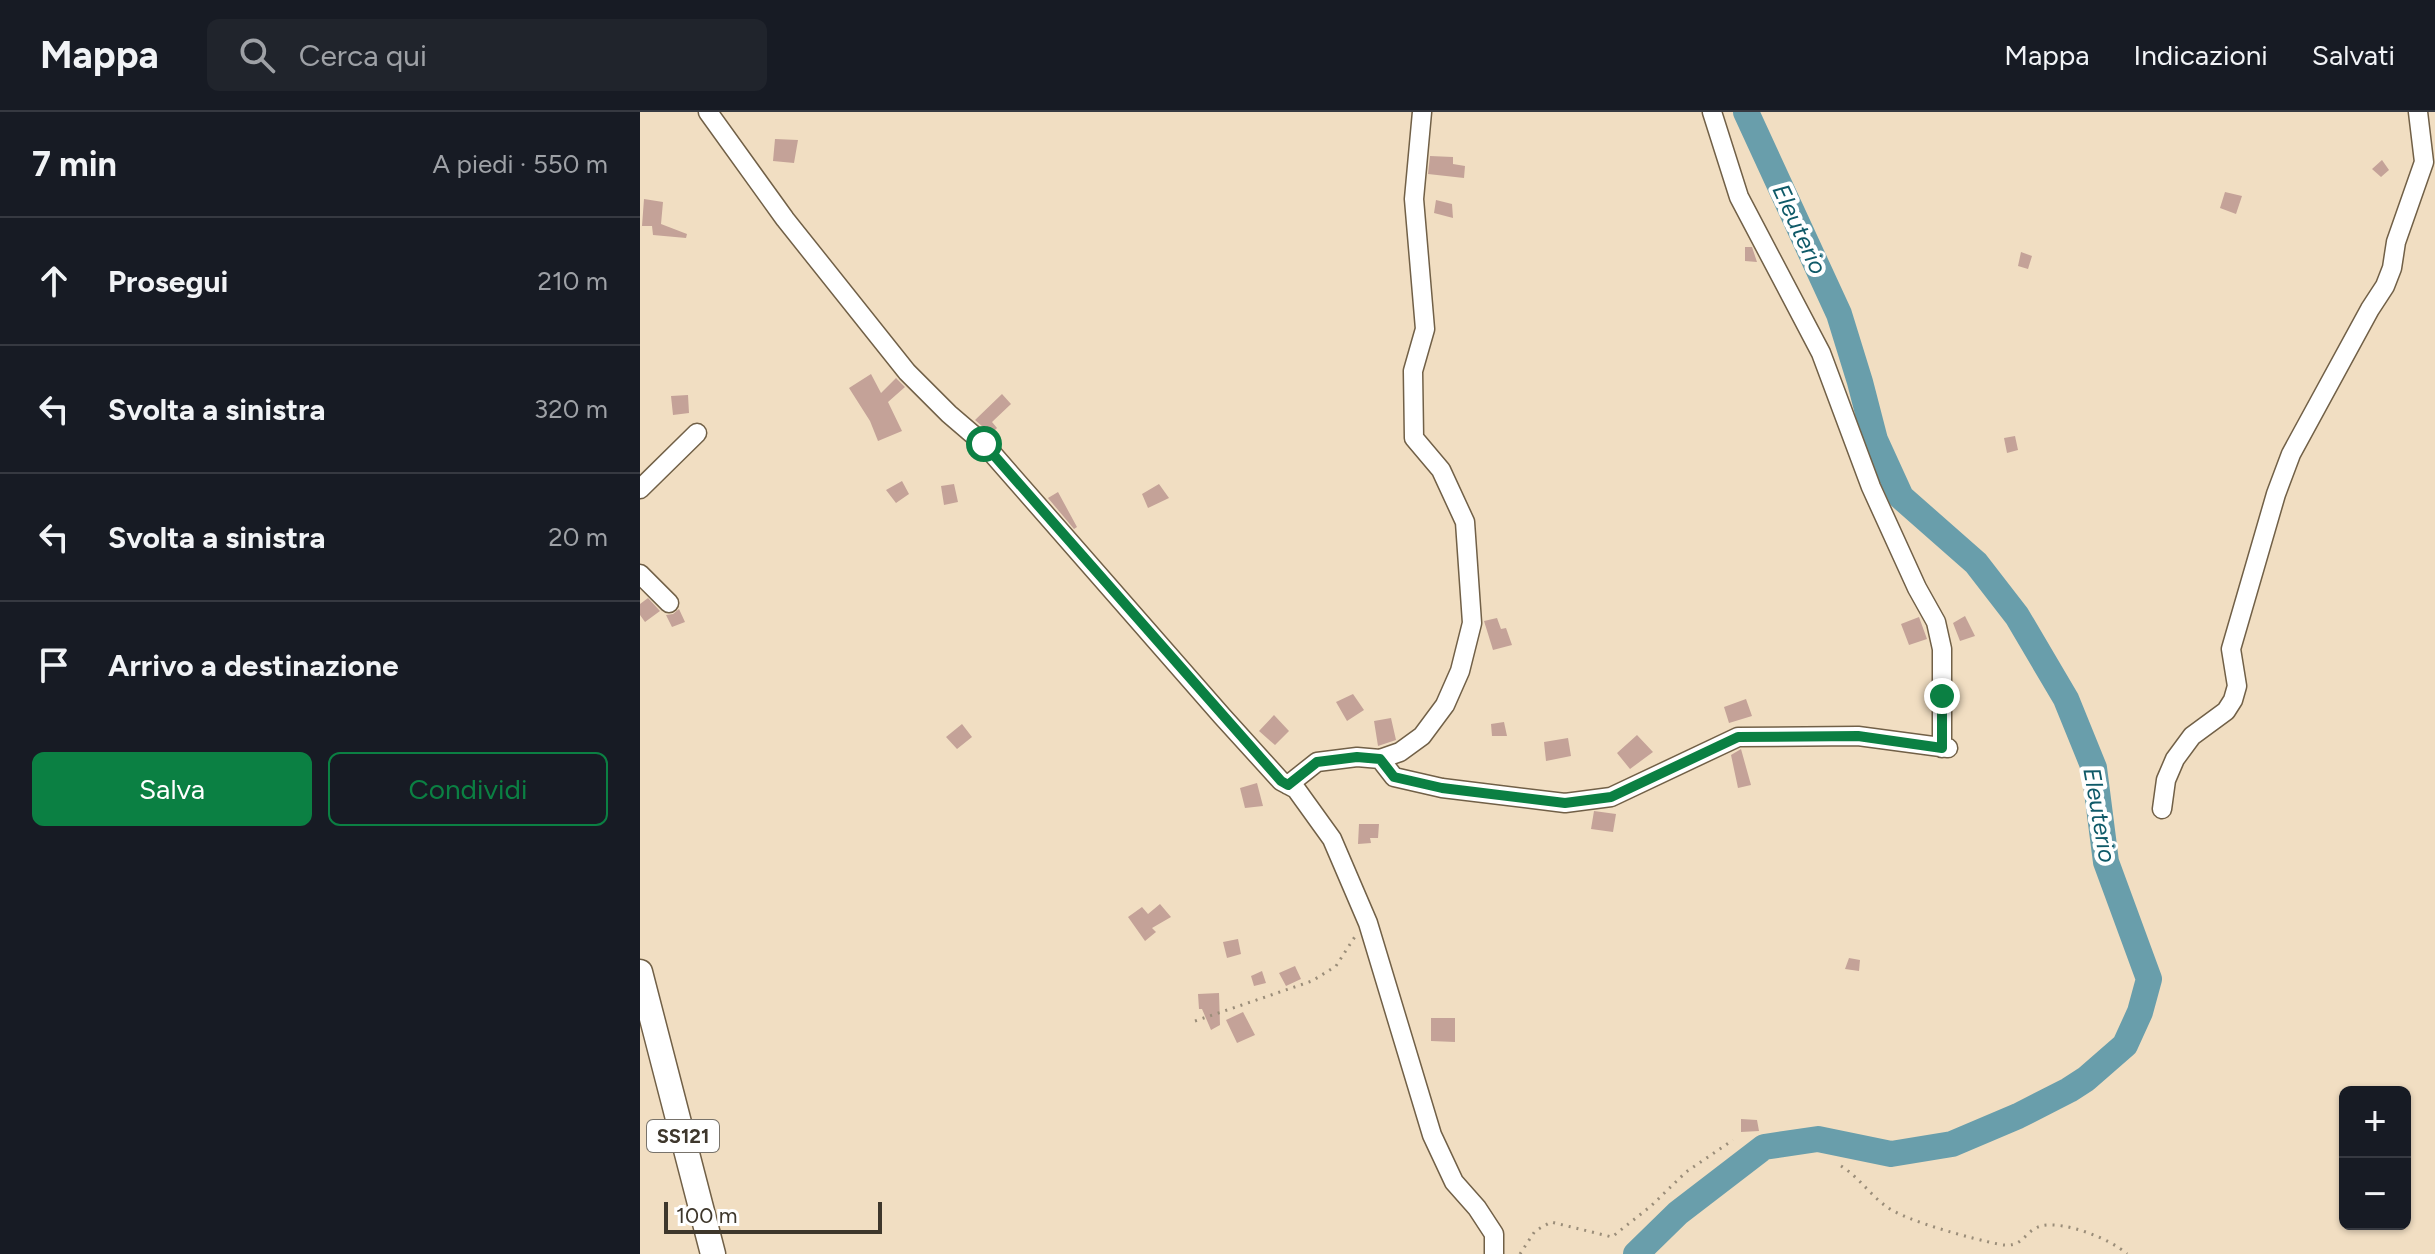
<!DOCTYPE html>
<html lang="it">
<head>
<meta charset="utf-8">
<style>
  :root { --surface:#171b24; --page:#20242c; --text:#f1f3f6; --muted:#9ea1a6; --line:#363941; --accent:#0b8043 }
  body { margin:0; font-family:Figtree,sans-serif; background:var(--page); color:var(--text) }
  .controls { position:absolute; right:24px; bottom:24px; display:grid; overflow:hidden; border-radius:12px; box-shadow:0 2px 6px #0004 }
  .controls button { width:72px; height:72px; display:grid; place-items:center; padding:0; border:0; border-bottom:2px solid var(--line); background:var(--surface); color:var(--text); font:40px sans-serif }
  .scale { position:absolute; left:24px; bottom:20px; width:218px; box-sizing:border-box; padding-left:8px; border:4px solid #3e372c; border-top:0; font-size:22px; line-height:28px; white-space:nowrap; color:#3e372c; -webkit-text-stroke:6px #fff; paint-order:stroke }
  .stop { position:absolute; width:24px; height:24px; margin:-18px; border:6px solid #0b8043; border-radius:50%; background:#fff }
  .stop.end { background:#0b8043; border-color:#fff; box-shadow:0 2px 8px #0008 }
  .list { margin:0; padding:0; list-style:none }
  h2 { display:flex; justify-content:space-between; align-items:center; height:104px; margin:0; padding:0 32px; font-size:34px }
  h2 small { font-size:26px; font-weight:400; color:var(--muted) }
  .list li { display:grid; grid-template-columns:52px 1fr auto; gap:24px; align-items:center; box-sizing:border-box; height:128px; padding:0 32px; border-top:2px solid var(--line) }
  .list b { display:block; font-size:30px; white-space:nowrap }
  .list em { font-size:26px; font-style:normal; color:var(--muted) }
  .actions { display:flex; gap:16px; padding:24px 32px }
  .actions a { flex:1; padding:18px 0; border:2px solid var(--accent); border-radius:12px; text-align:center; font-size:28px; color:var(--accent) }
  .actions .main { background:var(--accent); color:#fff }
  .icon { flex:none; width:44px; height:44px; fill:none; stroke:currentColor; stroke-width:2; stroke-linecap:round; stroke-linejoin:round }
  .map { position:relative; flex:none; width:1795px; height:1142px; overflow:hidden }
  header { display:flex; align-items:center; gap:48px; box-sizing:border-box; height:112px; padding:0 40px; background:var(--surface); border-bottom:2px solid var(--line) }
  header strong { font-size:38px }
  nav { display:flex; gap:44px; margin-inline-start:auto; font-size:28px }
  .search { width:560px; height:72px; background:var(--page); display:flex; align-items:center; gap:20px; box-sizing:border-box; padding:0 28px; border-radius:12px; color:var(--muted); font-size:30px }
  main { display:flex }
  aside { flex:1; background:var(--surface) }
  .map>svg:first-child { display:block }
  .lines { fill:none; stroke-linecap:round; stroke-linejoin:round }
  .river { stroke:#699eab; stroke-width:26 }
  .building { fill:#c4a298 }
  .minor-casing { stroke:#716047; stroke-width:21 }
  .major-casing { stroke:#716047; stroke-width:27 }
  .path { stroke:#9a8d79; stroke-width:3; stroke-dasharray:2 6; stroke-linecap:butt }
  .minor { stroke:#fff; stroke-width:18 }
  .major { stroke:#fff; stroke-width:24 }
  .route { stroke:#0b8043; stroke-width:10 }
  .labels { text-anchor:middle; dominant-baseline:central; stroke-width:8; stroke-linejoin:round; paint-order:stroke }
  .shield { fill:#fff; stroke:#78736b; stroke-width:2 }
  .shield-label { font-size:20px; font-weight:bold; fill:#3e372c }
  .water-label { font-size:24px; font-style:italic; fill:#0f5a68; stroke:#fff }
</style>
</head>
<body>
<header>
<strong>Mappa</strong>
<div class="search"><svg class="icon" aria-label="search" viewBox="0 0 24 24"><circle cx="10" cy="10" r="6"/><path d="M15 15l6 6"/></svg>Cerca qui</div>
<nav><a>Mappa</a><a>Indicazioni</a><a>Salvati</a></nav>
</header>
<main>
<aside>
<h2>7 min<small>A piedi · 550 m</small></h2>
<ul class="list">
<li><svg class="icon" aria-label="ahead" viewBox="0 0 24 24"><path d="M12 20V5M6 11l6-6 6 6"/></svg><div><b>Prosegui</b></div><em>210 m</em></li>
<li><svg class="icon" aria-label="left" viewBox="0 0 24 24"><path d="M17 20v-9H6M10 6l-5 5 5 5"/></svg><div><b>Svolta a sinistra</b></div><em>320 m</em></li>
<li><svg class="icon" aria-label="left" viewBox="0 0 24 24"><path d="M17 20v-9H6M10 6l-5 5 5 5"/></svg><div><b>Svolta a sinistra</b></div><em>20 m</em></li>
<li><svg class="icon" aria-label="arrive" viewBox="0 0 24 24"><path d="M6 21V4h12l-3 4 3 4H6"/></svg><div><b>Arrivo a destinazione</b></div></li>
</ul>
<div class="actions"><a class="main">Salva</a><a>Condividi</a></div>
</aside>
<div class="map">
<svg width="1795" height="1142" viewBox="0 0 1795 1142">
  <rect width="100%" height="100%" fill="#f1dec2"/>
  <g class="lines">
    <path class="river" d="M996,1142L1038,1101L1124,1035L1178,1027L1251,1042L1312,1032L1378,1004L1429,978L1446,967L1485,933L1500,900L1509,867L1466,750L1454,656L1426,587L1377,504L1336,451L1261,385L1235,328L1220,270L1199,202L1106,0"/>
  </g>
  <path class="building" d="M135,27L158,28L154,51L133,49Z
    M790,44L813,45V52L825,54L824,66L788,62Z
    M1742,48L1749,58L1741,65L1732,57Z
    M1585,80L1602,84L1596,102L1580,96Z
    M4,87L23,90L21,112L47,122L46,126L13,123L12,114H2Z
    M796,88L812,92L813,106L794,101Z
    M1105,135H1112L1117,150L1105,149Z
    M1381,140L1392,144L1388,157L1378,154Z
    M231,262L241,281L256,266L265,275L248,290L262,319L238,329L230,309L209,276Z
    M362,282L371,292L352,310L357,316L351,322L335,308Z
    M48,283L49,301L33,303L31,284Z
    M1375,324L1378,338L1367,341L1364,326Z
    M262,369L269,382L256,391L246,378Z
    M314,372L318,390L304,393L301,374Z
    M519,372L529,386L508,396L502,382Z
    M418,380L437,415L434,417L408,386Z
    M8,486L20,499L5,510L0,503V492Z
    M39,497L45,510L32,515L26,503L33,502Z
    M1325,504L1335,524L1320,529L1313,511Z
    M1279,505L1287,527L1269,533L1261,512Z
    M857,506L861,517L866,516L872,533L853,538L844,509Z
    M713,582L724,598L707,609L696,590Z
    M1106,587L1112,604L1089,611L1084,595Z
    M634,603L649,619L635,633L619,619Z
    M751,606L756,628L738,634L734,609Z
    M864,610L867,624H852L851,612Z
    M322,612L332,625L317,637L306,625Z
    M997,623L1013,640L990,657L977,641Z
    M928,626L931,644L906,649L904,630Z
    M1101,637L1111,673L1098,676L1091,643Z
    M617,671L623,694L605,696L600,676Z
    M954,699L976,702L973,720L951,717Z
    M719,712H739L738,726H730L731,731L718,732Z
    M520,792L531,805L512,816L516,820L505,829L488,805L502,795L508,802Z
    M598,827L601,842L587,846L583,830Z
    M1209,846L1220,848L1219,859L1205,857Z
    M655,854L661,867L646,874L639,861Z
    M622,859L626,871L614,874L611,864Z
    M579,881L580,913L571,918L562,897H559L558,882Z
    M603,900L615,923L597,931L586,908Z
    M791,906H815V930L791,929Z
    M1101,1007L1117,1008L1119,1019L1101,1020Z"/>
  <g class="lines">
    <defs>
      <path id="minor" d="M68,0L145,107L267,260L309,302L344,332L582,604L641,669L656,677L692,727L728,811L792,1023L814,1070L837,1096L854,1122V1142
        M1072,0L1099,85L1181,241L1231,375L1277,476L1296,510L1302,537V636
        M0,377L57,321
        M0,462L29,491
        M740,647L754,665L802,676L925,691L971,685L1098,625L1218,624L1308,636
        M648,673L677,650L717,645L740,647L760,640L782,624L805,593L820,559L832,511L825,410L801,358L774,326L773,259L785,217L774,87L782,0
        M1522,697L1526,668L1535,647L1552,624L1586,599L1593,588L1597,574L1591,537L1636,382L1651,342L1730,197L1745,174L1752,156L1756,130L1784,50L1778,0"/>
      <path id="major" d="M0,860L73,1142"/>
    </defs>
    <use href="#minor" class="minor-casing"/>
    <use href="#major" class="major-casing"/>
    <path class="path" d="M555,909L672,869L696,854L716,823
      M1201,1054C1219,1065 1230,1083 1247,1095C1266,1109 1333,1127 1358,1132C1384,1138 1383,1119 1401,1114C1423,1108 1471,1127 1487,1142
      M880,1142L895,1119L911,1110L972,1125L1011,1094L1046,1060L1093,1028"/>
    <use href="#minor" class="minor"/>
    <use href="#major" class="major"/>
  </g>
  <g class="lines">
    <path class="route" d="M344,332L641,669L648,673L677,650L717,645L740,647L754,665L802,676L925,691L971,685L1098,625L1218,624L1302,636V584"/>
  </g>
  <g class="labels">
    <rect class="shield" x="7" y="1008" width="72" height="32" rx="6"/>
    <g class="shield-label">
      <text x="43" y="1024">SS121</text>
    </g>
    <g class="water-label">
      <text transform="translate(1160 117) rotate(65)">Eleuterio</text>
      <text transform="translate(1460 703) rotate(80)">Eleuterio</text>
    </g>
  </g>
</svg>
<div class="controls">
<button>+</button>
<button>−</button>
</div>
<div class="scale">100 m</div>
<div class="stop" style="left:344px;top:332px"></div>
<div class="stop end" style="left:1302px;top:584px"></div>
</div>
</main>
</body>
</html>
